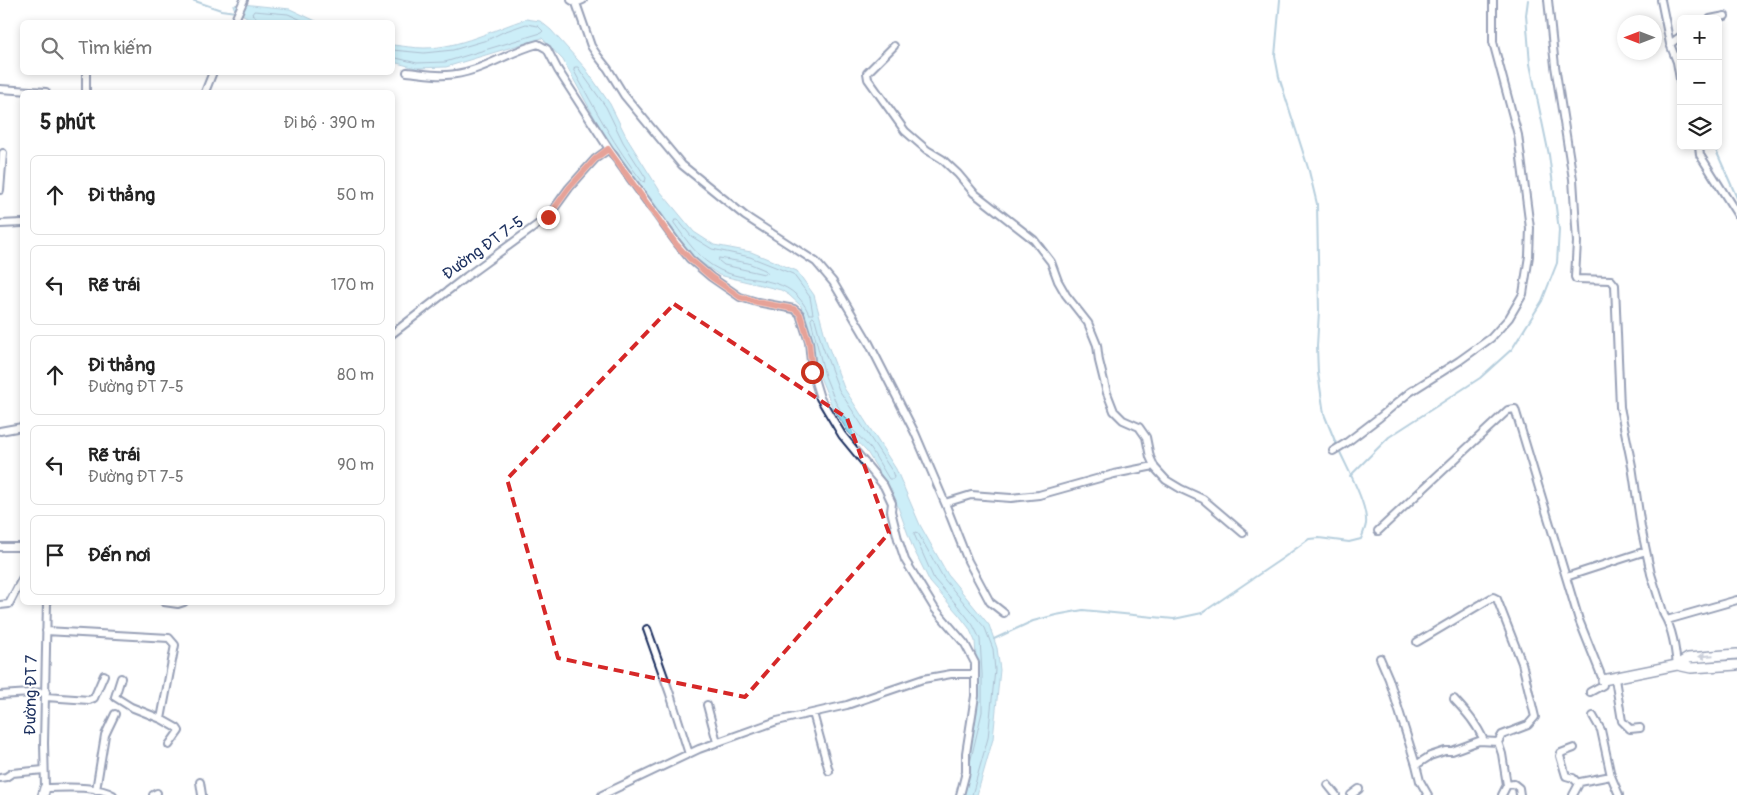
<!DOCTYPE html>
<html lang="vi">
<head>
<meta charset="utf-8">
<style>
  :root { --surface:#fff; --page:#f2f2f2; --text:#222; --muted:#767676; --line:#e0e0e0 }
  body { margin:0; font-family:Pangolin,sans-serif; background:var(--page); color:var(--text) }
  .controls { position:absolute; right:15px; top:15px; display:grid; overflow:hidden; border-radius:8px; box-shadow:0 2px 8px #0003 }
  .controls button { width:45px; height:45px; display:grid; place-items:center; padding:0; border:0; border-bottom:1px solid var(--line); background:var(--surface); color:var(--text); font:25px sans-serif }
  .compass { position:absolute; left:1617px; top:15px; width:45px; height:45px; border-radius:50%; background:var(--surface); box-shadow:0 2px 8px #0003; rotate:270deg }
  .stop { position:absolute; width:15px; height:15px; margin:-11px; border:4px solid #c8321e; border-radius:50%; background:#fff }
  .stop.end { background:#c8321e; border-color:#fff; box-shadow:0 1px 5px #0008 }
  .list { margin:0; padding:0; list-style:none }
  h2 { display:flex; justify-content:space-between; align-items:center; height:65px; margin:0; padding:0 20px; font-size:21px }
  h2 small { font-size:16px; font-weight:400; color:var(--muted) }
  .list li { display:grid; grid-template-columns:32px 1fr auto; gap:15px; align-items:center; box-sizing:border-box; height:80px; margin:0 10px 10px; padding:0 10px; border:1px solid var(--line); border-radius:8px }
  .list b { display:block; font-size:19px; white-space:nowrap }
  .list p { margin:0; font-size:16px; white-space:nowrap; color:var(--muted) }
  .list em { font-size:16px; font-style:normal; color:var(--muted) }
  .icon { flex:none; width:28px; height:28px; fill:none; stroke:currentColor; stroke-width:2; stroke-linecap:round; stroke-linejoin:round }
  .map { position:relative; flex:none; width:1737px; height:795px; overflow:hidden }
  .search { position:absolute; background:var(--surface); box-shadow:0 2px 8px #0003; left:20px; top:20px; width:375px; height:55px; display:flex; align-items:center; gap:12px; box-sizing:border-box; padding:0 18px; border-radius:8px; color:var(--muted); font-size:19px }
  .panel { position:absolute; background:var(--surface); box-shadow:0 2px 8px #0003; left:20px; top:90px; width:375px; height:515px; border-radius:8px }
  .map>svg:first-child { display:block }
  .water { fill:#8fd9ef; stroke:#6195b5 }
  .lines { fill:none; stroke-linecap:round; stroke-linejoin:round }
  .shore { stroke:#497398; stroke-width:1 }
  .stream { stroke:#6195b5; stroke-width:2 }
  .street-casing { stroke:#1b2f5e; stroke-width:10 }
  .secondary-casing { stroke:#1b2f5e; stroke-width:12 }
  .street { stroke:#fff; stroke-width:6 }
  .secondary { stroke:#fff; stroke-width:9 }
  .oneway { fill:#8d97ae }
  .route { stroke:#c8321e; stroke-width:6 }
  .marked { fill:none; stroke:#d62828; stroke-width:4; stroke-dasharray:10 6; stroke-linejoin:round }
  .labels { text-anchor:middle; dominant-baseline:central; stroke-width:4; stroke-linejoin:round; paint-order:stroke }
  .street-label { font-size:16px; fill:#1b2f5e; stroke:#fff }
</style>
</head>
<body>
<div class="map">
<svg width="1737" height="795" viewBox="0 0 1737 795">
  <rect width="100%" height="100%" fill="#fff"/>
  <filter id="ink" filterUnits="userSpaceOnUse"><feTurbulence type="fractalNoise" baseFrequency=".02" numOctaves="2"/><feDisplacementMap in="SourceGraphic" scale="10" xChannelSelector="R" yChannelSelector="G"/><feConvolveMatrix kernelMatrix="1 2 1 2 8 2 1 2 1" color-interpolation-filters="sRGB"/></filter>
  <g filter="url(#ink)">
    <path class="water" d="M242,4L290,9L318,22H255L235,10L233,5Z
      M526,19L540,21L551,30L585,68L610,104L628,140L660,191L694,232L714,245L751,252L797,271L814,295L827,343L844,388L896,469L920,525L948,575L989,625L997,648L1000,670L993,739L977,795H956L977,712V674L975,641L969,628L959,615L930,582L913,548L894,496L867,452L848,432L832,406L820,377L801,306L789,295L781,290L719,275L692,256L631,175L602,131L563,60L542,38L446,67L416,68L393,62V45C403,46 414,48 424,48C460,48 492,30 526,19Z"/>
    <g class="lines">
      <path class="shore" d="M257,22V18L252,14L254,11L288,14L306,22
        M392,50L424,53L453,50L487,40L503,32L526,24L538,26L543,31L541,33L445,62L417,63L392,57
        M575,67H578L581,72L606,107L623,142L646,178L645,182L642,181C615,147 595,109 574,71Z
        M675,220H678L691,236L712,249L750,257L793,274L810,297L813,314H809C790,271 754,286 720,270C699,260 687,241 674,223Z
        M719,258L748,263L765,270L767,273L764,274L724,265L719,261Z
        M813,317L815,319L822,345L839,390L892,471L894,477L893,479H889L871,449L852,429L836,403L825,376L811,320Z
        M970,763L982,712V674L980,639L973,625L963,612L934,579L914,534L915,532L918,533L944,579L985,628L993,649L995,670L988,738L972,795"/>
      <path class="stream" d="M192,0L221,10L236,12
        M1280,0L1275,56L1279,77L1309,171L1317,204L1319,311L1317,346L1318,373L1324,414L1337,446
        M1677,42L1681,52
        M1714,146L1737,198
        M1350,476L1389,437L1480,378L1512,349L1542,301L1557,263L1559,230L1549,155L1530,64L1526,15L1528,0
        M994,639L1033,621L1056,615L1083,610L1174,619L1202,613L1283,558L1309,539L1319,538L1349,542L1361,539C1363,534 1365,529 1366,524C1368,505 1347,468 1339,450"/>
      <defs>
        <path id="street" d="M571,0L576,3L591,46L597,55L608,69L624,95L682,165L745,216L816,262L833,282L869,343L915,433L945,503L968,561L990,602L1004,613
          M1548,0L1555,66L1573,179L1577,242L1575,277L1576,279L1611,280L1615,285L1620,407L1632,466L1641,527L1651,574L1664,615C1673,630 1675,648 1677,665
          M1661,0L1670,44L1677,62L1681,85
          M576,3L583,0
          M1710,19L1725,16
          M234,22L244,0
          M1670,44L1681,36
          M894,46L867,73L868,79L905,131L927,150L942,159L958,174L974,193L1034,240L1051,262L1058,281L1066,295L1088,323L1097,345L1099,361L1107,393L1114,411L1123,420L1139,427L1146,437L1150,457L1155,468L1166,480L1181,489L1203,499L1243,533
          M407,72C420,73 433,76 446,75C479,74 507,52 538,44L547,49L558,70L609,149
          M0,89L46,92
          M86,92V72
          M205,92L213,72
          M1699,146L1700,155L1737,214
          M0,190L3,153
          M0,224L22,223
          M392,334L467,276L548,217L569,188L595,159L609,149L677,243L690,259L711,277L740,297L757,302L794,309L800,314L809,342L812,372L820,398L842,435L884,486L892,503L891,511L898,539L905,560L935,609L965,644L975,663V696L966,753V772L960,795
          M0,431L22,427
          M1333,451L1346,443L1380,417L1410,392L1459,361L1491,338L1509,318L1523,294L1529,256L1530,228L1518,135L1493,42V0
          M945,503L971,495L1011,498L1039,495L1114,474L1154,466
          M1378,531L1508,410L1515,409L1579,620L1603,680V685L1590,692
          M0,547H22
          M1566,577L1646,551
          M47,602L44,743L45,788C63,788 97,785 113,795
          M164,602L178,604L184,602
          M0,605L9,604L22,579
          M1667,620L1737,600
          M647,629L670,694L689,754
          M46,631L169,638L175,645L161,719L177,728L179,731L169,745
          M1417,642L1493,597L1497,599L1522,663L1535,717L1528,725L1502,735L1498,742L1502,754L1507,785
          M1380,658L1389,679L1416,765L1430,756L1445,751H1452L1479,741L1498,742
          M121,678L115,697L131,707L161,719
          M1615,679L1622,721L1630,729L1640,728
          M0,695L46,692
          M46,697L89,700L94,698L104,675
          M1454,699C1466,712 1477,724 1484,741
          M707,705L717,742
          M813,713L829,771
          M1593,716L1601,730L1611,776L1619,795
          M1574,748L1561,753L1560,756L1566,776L1573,778L1579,784
          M1416,765L1420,781L1428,795
          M0,778L6,777L12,773L44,770
          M200,782L202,795
          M1328,785L1336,795
          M96,790L105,735L115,714
          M153,795L157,793
          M602,795L699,749L777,721L847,705L923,679L951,674H975
          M1351,795L1359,789
          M1502,795L1507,785L1514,784L1519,788L1520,795
          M1573,795L1580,782L1611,776"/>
        <path id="secondary" d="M1677,665L1691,668L1737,665
          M1603,680L1677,665L1688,658L1737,654
          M43,795L45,788"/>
      </defs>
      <use href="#street" class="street-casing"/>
      <use href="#secondary" class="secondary-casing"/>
      <use href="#street" class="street"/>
      <use href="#secondary" class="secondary"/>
    </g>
    <defs><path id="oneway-solid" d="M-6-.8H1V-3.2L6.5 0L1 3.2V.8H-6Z" transform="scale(1.25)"/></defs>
    <use class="oneway" href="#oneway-solid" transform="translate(1706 656) rotate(175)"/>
  </g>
  <g class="lines" filter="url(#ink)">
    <path class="route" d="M548,217L569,188L595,159L608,149L676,244L690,259L711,277L740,297L757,302L794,309L800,314L809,342L812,372"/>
  </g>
  <path d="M0 0H1737V795H0ZM674,304L847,418L889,533L745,697L558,658L507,479Z" fill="#fff" fill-opacity=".55" fill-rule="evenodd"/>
  <path class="marked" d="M674,304L847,418L889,533L745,697L558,658L507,479Z"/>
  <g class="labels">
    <g class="street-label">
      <text transform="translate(483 248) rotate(-36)">Đường ĐT 7-5</text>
      <text transform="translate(31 695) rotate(-89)">Đường ĐT 7</text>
    </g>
  </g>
</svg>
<div class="controls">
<button>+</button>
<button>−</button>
<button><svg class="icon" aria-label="layers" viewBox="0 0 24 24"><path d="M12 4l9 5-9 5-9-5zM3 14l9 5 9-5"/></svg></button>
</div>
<svg class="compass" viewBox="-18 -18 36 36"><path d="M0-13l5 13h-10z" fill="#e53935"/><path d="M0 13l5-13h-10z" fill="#767676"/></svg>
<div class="stop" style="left:812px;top:372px"></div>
<div class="stop end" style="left:548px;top:217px"></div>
<div class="search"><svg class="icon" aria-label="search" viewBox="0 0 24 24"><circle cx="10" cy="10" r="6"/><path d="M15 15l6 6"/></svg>Tìm kiếm</div>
<section class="panel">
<h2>5 phút<small>Đi bộ · 390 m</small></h2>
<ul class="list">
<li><svg class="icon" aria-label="ahead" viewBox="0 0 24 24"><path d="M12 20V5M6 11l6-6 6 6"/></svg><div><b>Đi thẳng</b></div><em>50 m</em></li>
<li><svg class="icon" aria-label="left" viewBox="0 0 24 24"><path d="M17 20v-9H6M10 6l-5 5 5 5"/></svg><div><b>Rẽ trái</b></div><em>170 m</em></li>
<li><svg class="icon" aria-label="ahead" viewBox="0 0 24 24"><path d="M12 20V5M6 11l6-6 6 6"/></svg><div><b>Đi thẳng</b><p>Đường ĐT 7-5</p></div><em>80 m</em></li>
<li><svg class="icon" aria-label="left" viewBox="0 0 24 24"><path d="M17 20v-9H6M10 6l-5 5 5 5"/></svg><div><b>Rẽ trái</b><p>Đường ĐT 7-5</p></div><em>90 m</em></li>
<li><svg class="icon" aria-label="arrive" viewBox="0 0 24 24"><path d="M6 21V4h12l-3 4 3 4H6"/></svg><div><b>Đến nơi</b></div></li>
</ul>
</section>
</div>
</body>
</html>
